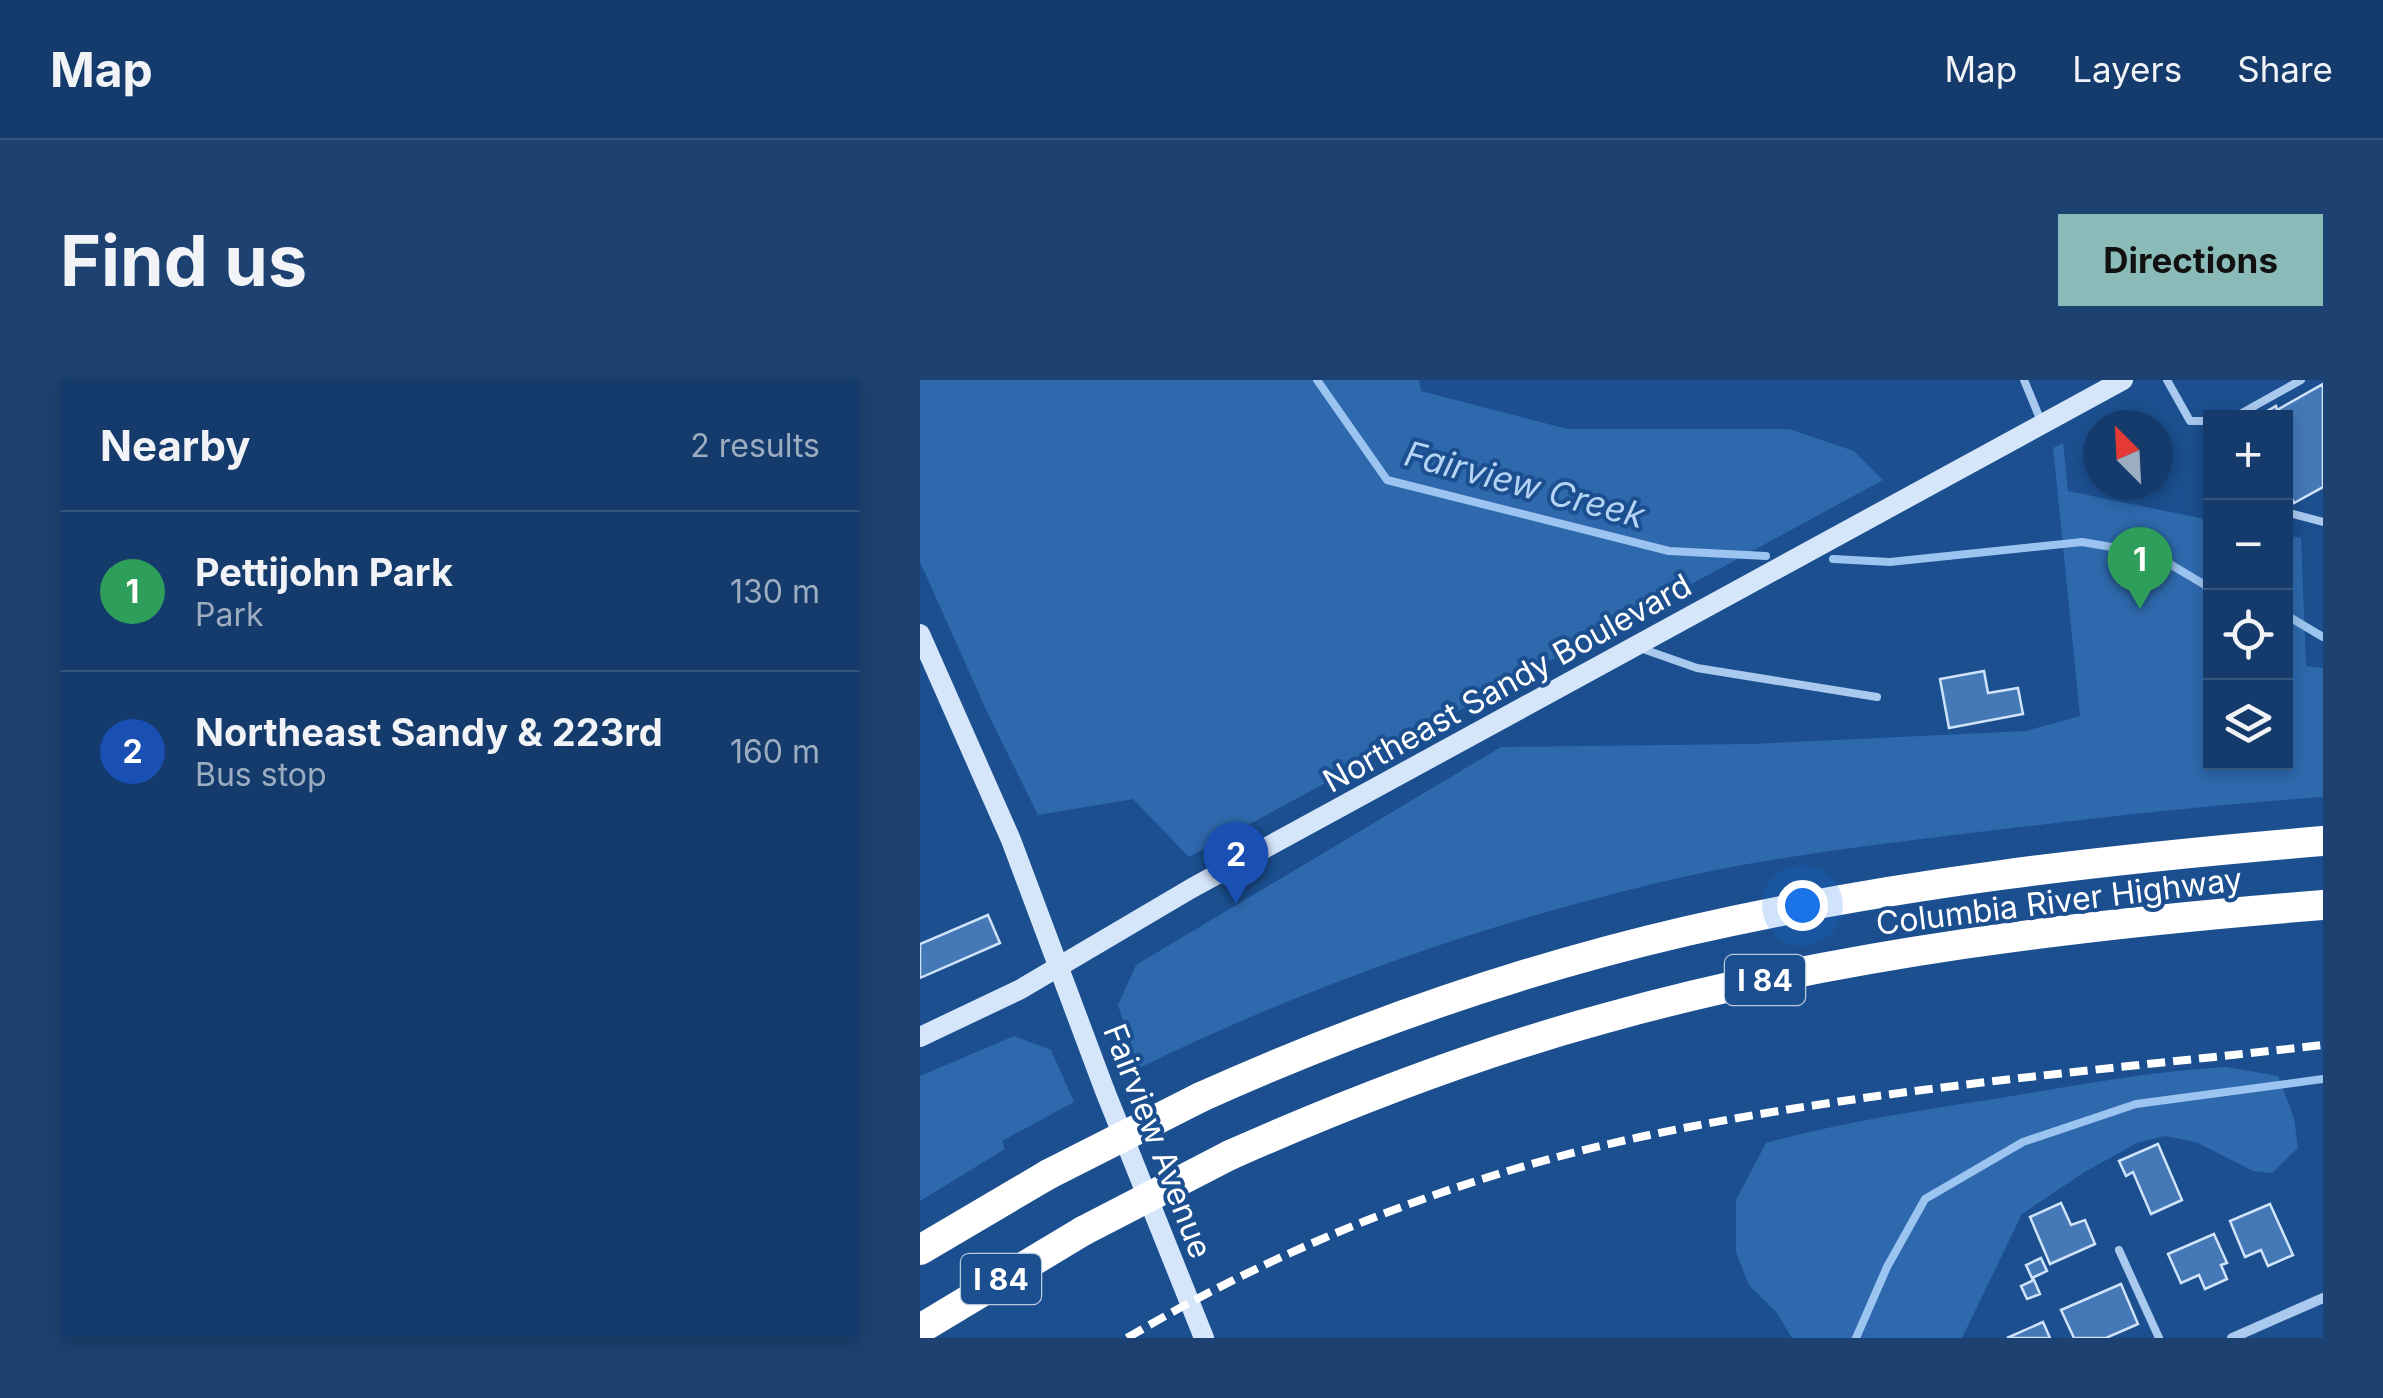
<!DOCTYPE html>
<html lang="en">
<head>
<meta charset="utf-8">
<style>
  :root { --surface:#143b6b; --page:#1d4271; --text:#f1f3f6; --muted:#9dadc1; --line:#33557e; --accent:#8bbbb9 }
  body { margin:0; font-family:Inter,sans-serif; background:var(--page); color:var(--text) }
  .controls { position:absolute; right:30px; top:30px; display:grid; overflow:hidden; border-radius:0px; box-shadow:0 5px 15px #0003 }
  .controls button { width:90px; height:90px; display:grid; place-items:center; padding:0; border:0; border-bottom:2px solid var(--line); background:var(--surface); color:var(--text); font:50px sans-serif }
  .compass { position:absolute; left:1163px; top:30px; width:90px; height:90px; border-radius:50%; background:var(--surface); box-shadow:0 5px 15px #0003; rotate:336deg }
  .you { position:absolute; left:882px; top:525px; width:35px; height:35px; margin:-25px; border:8px solid #fff; border-radius:50%; background:#1a73e8; box-shadow:0 0 0 15px #1a73e833 }
  .badge { display:grid; place-items:center; width:65px; height:65px; border-radius:50%; background:var(--accent); color:#fff; font-size:32px; font-weight:700 }
  .pin { position:absolute; translate:-50% -82px; filter:drop-shadow(0 2px 5px #0008) }
  .pin::after { content:''; position:absolute; top:52px; width:35px; height:30px; background:inherit; clip-path:polygon(0 0,100% 0,50% 100%) }
  .list { margin:0; padding:0; list-style:none }
  h2 { display:flex; justify-content:space-between; align-items:center; height:130px; margin:0; padding:0 40px; font-size:42px }
  h2 small { font-size:32px; font-weight:400; color:var(--muted) }
  .list li { display:grid; grid-template-columns:65px 1fr auto; gap:30px; align-items:center; box-sizing:border-box; height:160px; padding:0 40px; border-top:2px solid var(--line) }
  .list b { display:block; font-size:38px; white-space:nowrap }
  .list p { margin:0; font-size:32px; white-space:nowrap; color:var(--muted) }
  .list em { font-size:32px; font-style:normal; color:var(--muted) }
  .icon { flex:none; width:55px; height:55px; fill:none; stroke:currentColor; stroke-width:2; stroke-linecap:round; stroke-linejoin:round }
  .map { position:relative; flex:none; width:1403px; height:958px; overflow:hidden; border-radius:0px }
  header { display:flex; align-items:center; gap:60px; box-sizing:border-box; height:140px; padding:0 50px; background:var(--surface); border-bottom:2px solid var(--line) }
  header strong { font-size:48px }
  nav { display:flex; gap:55px; margin-inline-start:auto; font-size:35px }
  .intro { display:flex; align-items:center; justify-content:space-between; box-sizing:border-box; height:240px; padding:0 60px }
  h1 { margin:0; font-size:70px }
  .button { padding:25px 45px; border-radius:0px; background:var(--accent); color:#111; font-size:35px; font-weight:700 }
  main { display:flex; gap:60px; padding:0 60px }
  aside { flex:1; background:var(--surface); border-radius:0px; box-shadow:0 5px 15px #0003 }
  .map>svg:first-child { display:block }
  .green { fill:#2e69ad }
  .lines { fill:none; stroke-linecap:round; stroke-linejoin:round }
  .stream { stroke:#9cc4f0; stroke-width:8 }
  .building { fill:#4478b7; stroke:#cfe3fa; stroke-width:2.5 }
  .service { stroke:#a9c9ee; stroke-width:8 }
  .minor { stroke:#a9c9ee; stroke-width:10 }
  .secondary { stroke:#d6e6fa; stroke-width:20 }
  .motorway { stroke:#fff; stroke-width:30 }
  .rail { stroke:#fff; stroke-width:8; stroke-dasharray:18 8; stroke-linecap:butt }
  .motorway-bridge { stroke:#fff; stroke-width:30 }
  .labels { text-anchor:middle; dominant-baseline:central; stroke-width:8; stroke-linejoin:round; paint-order:stroke }
  .shield { fill:#1b4f8f; stroke:#bbcadd; stroke-width:2.5 }
  .shield-label { font-size:30px; font-weight:bold; fill:#fff }
  .street-label { font-size:32px; fill:#fff; stroke:#1b4f8f }
  .water-label { font-size:35px; font-style:italic; fill:#b5d3f5; stroke:#1b4f8f }
</style>
</head>
<body>
<header>
<strong>Map</strong>
<nav><a>Map</a><a>Layers</a><a>Share</a></nav>
</header>
<div class="intro"><h1>Find us</h1><a class="button">Directions</a></div>
<main>
<aside>
<h2>Nearby<small>2 results</small></h2>
<ul class="list">
<li><span class="badge" style="background:#2e9e5b">1</span><div><b>Pettijohn Park</b><p>Park</p></div><em>130 m</em></li>
<li><span class="badge" style="background:#1a4fb4">2</span><div><b>Northeast Sandy &amp; 223rd</b><p>Bus stop</p></div><em>160 m</em></li>
</ul>
</aside>
<div class="map">
<svg width="1403" height="958" viewBox="0 0 1403 958">
  <rect width="100%" height="100%" fill="#1b4f8f"/>
  <path class="green" d="M0,0H499L501,11L647,49H869L934,71L963,100L269,477L213,419L118,435L69,336L0,182Z
    M1143,63L1148,111L1290,140V382H1366V155L1381,158L1386,286L1403,288V417C1285,425 1168,439 1050,453C945,466 840,478 737,503C558,546 385,607 219,688L198,625L216,585L581,367L831,364L1106,351L1160,336L1133,68Z
    M94,656L131,670L154,722L82,761L85,769L0,821V696Z
    M1306,687L1358,696L1374,738L1378,768L1352,793L1333,791L1276,762L1245,756L1217,763L1163,793L1102,834L1042,958H872L857,933L829,905L816,872V820L846,763C925,741 1005,730 1086,717C1159,705 1232,691 1306,687Z"/>
  <g class="lines">
    <path class="stream" d="M397,0L467,100L749,171L846,176
      M913,179L970,182L1162,162L1233,174L1290,208
      M1366,235L1403,257
      M936,958L967,887L1005,819L1103,762L1216,724L1403,699"/>
  </g>
  <path class="building" d="M1403,4V107L1374,123L1366,107V38H1335L1356,26L1357,30Z
    M1064,291L1068,313L1098,308L1103,334L1029,348L1020,299Z
    M68,535L80,563L0,598V564Z
    M1238,764L1262,820L1231,834L1213,792L1206,796L1199,781Z
    M1141,823L1151,845L1165,840L1175,864L1130,884L1110,837Z
    M1350,824L1373,875L1348,886L1341,870L1325,877L1310,841Z
    M1294,854L1307,883L1301,885L1307,899L1285,909L1279,895L1261,903L1248,874Z
    M1121,878L1127,891L1112,898L1106,885Z
    M1114,900L1120,914L1107,919L1101,906Z
    M1201,904L1218,944L1186,958H1154L1141,930Z
    M1123,942L1130,958H1087Z"/>
  <g class="lines">
    <path class="service" d="M1104,0L1121,41
      M1247,0L1270,41H1290
      M1313,38L1381,0
      M1366,132L1403,142
      M720,268L777,288L957,317
      M1199,870L1239,958"/>
    <path class="minor" d="M1312,958L1403,918"/>
    <path class="secondary" d="M0,254L91,460L185,711L284,958
      M0,657L101,609L272,508L1203,0"/>
    <path class="motorway" d="M281,717C437,647 599,590 767,551C976,503 1189,479 1403,461
      M310,775C432,721 557,673 686,638C919,573 1163,544 1403,525
      M0,870L129,794
      M0,949L163,851"/>
    <path class="rail" d="M207,958C364,865 542,795 720,757C945,709 1175,691 1403,665"/>
    <path class="motorway-bridge" d="M129,794L281,717
      M163,851L310,775"/>
  </g>
  <g class="labels">
    <g class="shield">
      <rect x="805" y="575" width="80" height="50" rx="8"/>
      <rect x="41" y="874" width="80" height="50" rx="8"/>
    </g>
    <g class="shield-label">
      <text x="845" y="600">I 84</text>
      <text x="81" y="899">I 84</text>
    </g>
    <g class="street-label">
      <text transform="translate(587 303) rotate(-29)">Northeast Sandy Boulevard</text>
      <text transform="translate(1139 521) rotate(-7)">Columbia River Highway</text>
      <text transform="translate(238 761) rotate(69)">Fairview Avenue</text>
    </g>
    <g class="water-label">
      <text transform="translate(605 104) rotate(15)">Fairview Creek</text>
    </g>
  </g>
</svg>
<div class="controls">
<button>+</button>
<button>−</button>
<button><svg class="icon" aria-label="locate" viewBox="0 0 24 24"><circle cx="12" cy="12" r="6"/><path d="M12 2v4M12 18v4M2 12h4M18 12h4"/></svg></button>
<button><svg class="icon" aria-label="layers" viewBox="0 0 24 24"><path d="M12 4l9 5-9 5-9-5zM3 14l9 5 9-5"/></svg></button>
</div>
<svg class="compass" viewBox="-18 -18 36 36"><path d="M0-13l5 13h-10z" fill="#e53935"/><path d="M0 13l5-13h-10z" fill="#9dadc1"/></svg>
<div class="you"></div>
<div class="pin badge" style="left:1220px;top:229px;background:#2e9e5b">1</div>
<div class="pin badge" style="left:316px;top:524px;background:#1a4fb4">2</div>
</div>
</main>
</body>
</html>
